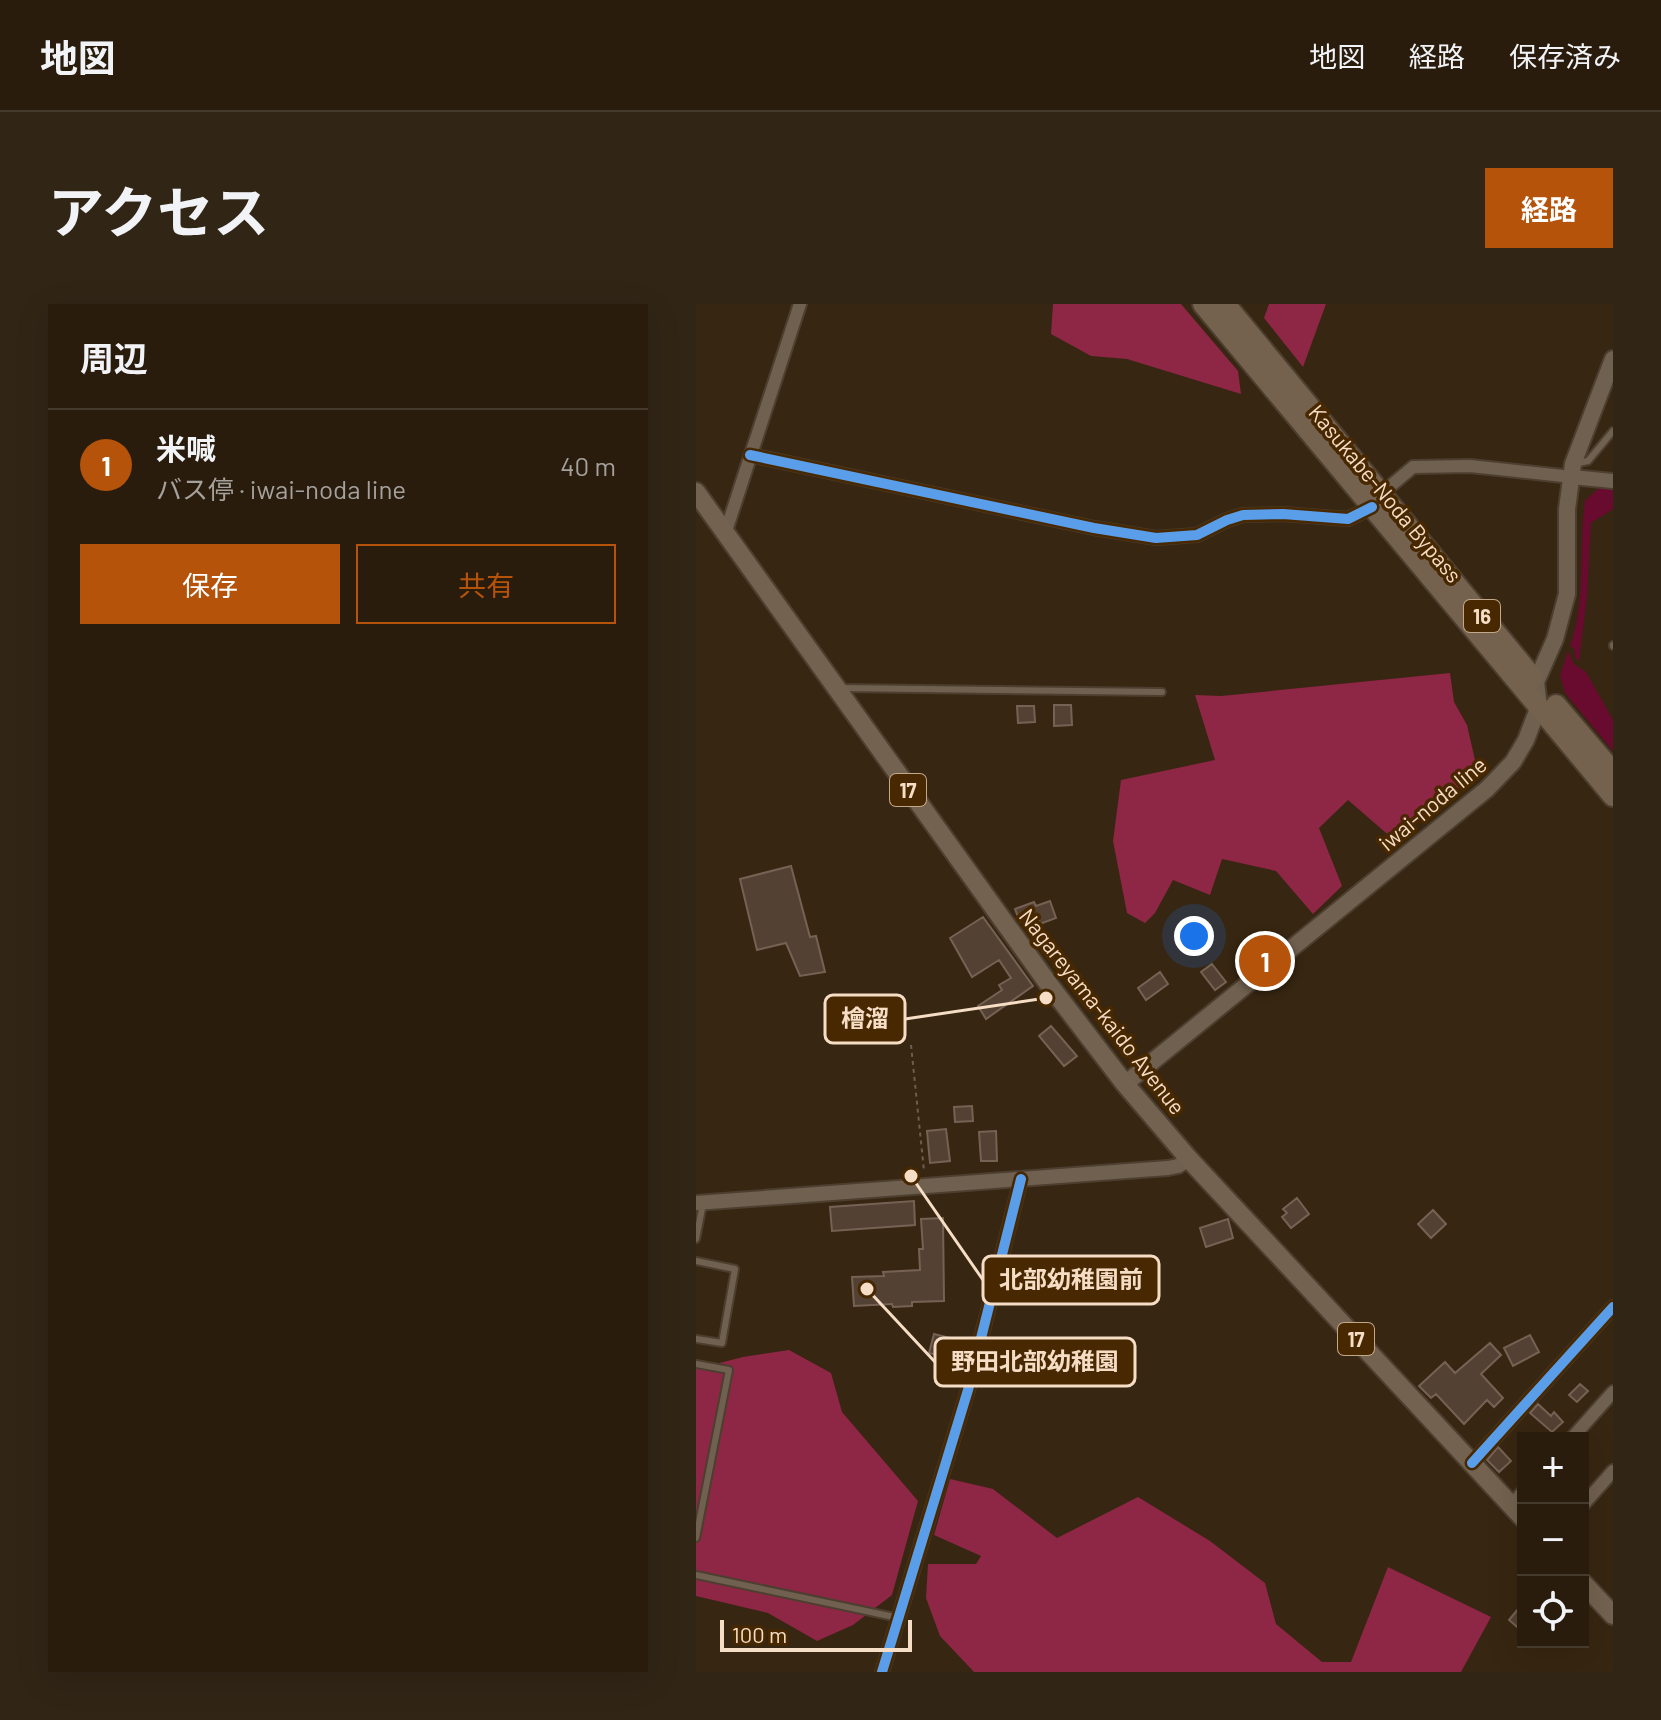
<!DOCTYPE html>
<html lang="ja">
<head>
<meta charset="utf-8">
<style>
  :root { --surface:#291c0d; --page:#312516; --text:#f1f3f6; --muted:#a5a19d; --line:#453a2e; --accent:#b45309 }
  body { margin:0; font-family:Barlow,"Noto Sans JP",sans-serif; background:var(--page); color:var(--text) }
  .controls { position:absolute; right:24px; bottom:24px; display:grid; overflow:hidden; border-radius:0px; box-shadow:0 8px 32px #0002 }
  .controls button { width:72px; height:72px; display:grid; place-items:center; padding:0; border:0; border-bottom:2px solid var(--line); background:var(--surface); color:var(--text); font:40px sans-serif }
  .scale { position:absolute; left:24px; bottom:20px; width:192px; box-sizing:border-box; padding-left:8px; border:4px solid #f6ddc5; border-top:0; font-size:22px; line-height:28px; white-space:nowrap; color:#f6ddc5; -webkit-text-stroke:6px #472801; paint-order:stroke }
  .you { position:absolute; left:498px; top:632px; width:28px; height:28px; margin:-20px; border:6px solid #fff; border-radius:50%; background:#1a73e8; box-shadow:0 0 0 12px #1a73e833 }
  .badge { display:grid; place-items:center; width:52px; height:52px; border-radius:50%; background:var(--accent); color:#fff; font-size:26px; font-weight:700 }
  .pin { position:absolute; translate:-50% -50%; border:4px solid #fff; box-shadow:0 2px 8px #0006 }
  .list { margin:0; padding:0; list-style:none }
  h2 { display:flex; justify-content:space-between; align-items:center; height:104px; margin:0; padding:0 32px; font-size:34px }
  h2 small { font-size:26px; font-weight:400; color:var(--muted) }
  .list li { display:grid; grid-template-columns:52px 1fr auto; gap:24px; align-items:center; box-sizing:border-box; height:112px; padding:0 32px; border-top:2px solid var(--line) }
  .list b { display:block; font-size:30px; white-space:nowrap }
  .list p { margin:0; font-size:26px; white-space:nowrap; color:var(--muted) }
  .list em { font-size:26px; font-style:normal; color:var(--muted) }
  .actions { display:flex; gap:16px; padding:24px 32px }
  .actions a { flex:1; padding:18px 0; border:2px solid var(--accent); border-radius:0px; text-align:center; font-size:28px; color:var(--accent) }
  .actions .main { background:var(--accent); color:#fff }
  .icon { flex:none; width:44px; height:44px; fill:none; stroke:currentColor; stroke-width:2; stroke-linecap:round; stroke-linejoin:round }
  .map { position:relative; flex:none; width:917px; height:1368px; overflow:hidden; border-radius:0px }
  header { display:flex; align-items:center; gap:48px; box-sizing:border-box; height:112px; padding:0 40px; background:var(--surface); border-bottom:2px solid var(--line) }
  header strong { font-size:38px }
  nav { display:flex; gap:44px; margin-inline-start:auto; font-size:28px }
  .intro { display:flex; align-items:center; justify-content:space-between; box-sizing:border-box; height:192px; padding:0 48px }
  h1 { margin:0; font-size:56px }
  .button { padding:20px 36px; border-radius:0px; background:var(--accent); color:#fff; font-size:28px; font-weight:700 }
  main { display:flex; gap:48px; padding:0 48px }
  aside { flex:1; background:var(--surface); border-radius:0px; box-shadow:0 8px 32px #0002 }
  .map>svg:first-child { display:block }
  .green { fill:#690b2e }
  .forest { fill:#8e2645 }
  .building { fill:#534133; stroke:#766254; stroke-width:2 }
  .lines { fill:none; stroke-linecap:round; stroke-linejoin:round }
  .service-casing { stroke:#4d3f30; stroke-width:10 }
  .minor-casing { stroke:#4d3f30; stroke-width:16 }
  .tertiary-casing { stroke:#4d3f30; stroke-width:18 }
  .secondary-casing { stroke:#4d3f30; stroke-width:20 }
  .primary-casing { stroke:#4d3f30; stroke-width:22 }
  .trunk-casing { stroke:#4d3f30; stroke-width:24 }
  .path { stroke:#6d5e4e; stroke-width:2; stroke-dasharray:4 4; stroke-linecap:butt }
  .service { stroke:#70604f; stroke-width:6 }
  .minor { stroke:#70604f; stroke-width:12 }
  .tertiary { stroke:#70604f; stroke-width:14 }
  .secondary { stroke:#70604f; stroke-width:16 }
  .primary { stroke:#73624f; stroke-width:18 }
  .trunk { stroke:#74624e; stroke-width:20 }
  .cycleway-casing { stroke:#472801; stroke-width:15 }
  .cycleway { stroke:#5a9eea; stroke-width:10 }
  .labels { text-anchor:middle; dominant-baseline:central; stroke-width:7; stroke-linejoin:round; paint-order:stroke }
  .shield { fill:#472801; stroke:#c2a78a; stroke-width:2 }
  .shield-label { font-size:20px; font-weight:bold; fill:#f6ddc5 }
  .street-label { font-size:22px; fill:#f6ddc5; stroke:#472801 }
  .leader { fill:none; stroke:#f6ddc5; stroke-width:3 }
  .callout-dot { fill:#f6ddc5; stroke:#472801; stroke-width:3 }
  .callout { fill:#472801; stroke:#f6ddc5; stroke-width:3 }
  .callout-label { font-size:24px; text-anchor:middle; font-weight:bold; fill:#f6ddc5 }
</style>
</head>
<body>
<header>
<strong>地図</strong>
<nav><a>地図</a><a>経路</a><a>保存済み</a></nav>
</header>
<div class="intro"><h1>アクセス</h1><a class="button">経路</a></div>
<main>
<aside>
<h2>周辺<small></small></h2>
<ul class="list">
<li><span class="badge">1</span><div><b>米喊</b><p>バス停 · iwai-noda line</p></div><em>40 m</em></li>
</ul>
<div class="actions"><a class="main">保存</a><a>共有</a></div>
</aside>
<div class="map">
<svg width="917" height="1368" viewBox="0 0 917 1368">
  <rect width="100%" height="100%" fill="#372611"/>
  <path class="green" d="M903,184L917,185V205L895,219L891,293L883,357L879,354L878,344L874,342C891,294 882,246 889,197Z
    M872,347L878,360L890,368L917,416V447L869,389L864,371Z"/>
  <path class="forest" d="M357,0H485L542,67L545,90L431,55L395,52L355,30Z
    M573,0H630L607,63L568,14Z
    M754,369L758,398L771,421L782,469L697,535L652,496L623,524L646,582L617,610L580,567L526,555L514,591L477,576L459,609L449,619L431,609L417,537L425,476L519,456L499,391L525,392Z
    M93,1046L135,1069L146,1108L222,1197L196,1291L157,1321L121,1337L72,1309L0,1292V1065L47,1053Z
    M254,1175L297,1185L361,1234L442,1193L514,1237L569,1279L580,1320L626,1358H655L692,1263L795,1313L765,1368H278L244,1332L230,1294L232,1260H280L285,1252L238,1231Z"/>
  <path class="building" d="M358,401H375L376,421L358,422Z
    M321,402H338L339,418L322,419Z
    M95,562L114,633L120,632L129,668L104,672L90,639L61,646L44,575Z
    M354,597L360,614L344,620L342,612L324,618L319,605L338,598L340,602Z
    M287,613L337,682L290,715L282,702L306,686L303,681L315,674L303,656L276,673L254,634Z
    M516,660L530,678L519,686L505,668Z
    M464,668L472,680L450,696L442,684Z
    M355,722L381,752L368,762L343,732Z
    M276,802L277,817L259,818L258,803Z
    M250,825L254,857L234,859L231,827Z
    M300,827L301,857H285L283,828Z
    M601,894L613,910L595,924L586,913L591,909L587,905Z
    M218,897L219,921L136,927L134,903Z
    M737,906L750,920L735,934L722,920Z
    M247,914L248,997L216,998V1002L197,1003L196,1000L158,1002L156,973L188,972L187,968L224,966L223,945H227L225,915Z
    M532,915L537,934L510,943L504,924Z
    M238,1030L258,1035L256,1041L266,1044L263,1056L233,1049Z
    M834,1031L843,1048L817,1062L808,1044Z
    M794,1039L805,1051L785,1070L807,1094L798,1103L791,1096L768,1120L740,1090L735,1094L723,1082L749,1058L759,1069Z
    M884,1080L892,1087L881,1098L873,1091Z
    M842,1100L855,1112L858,1108L867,1118L856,1128L834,1109Z
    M802,1143L815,1157L803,1168L791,1156Z
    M827,1299V1328L813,1316Z"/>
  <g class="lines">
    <defs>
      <path id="service" d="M878,160L892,157L917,127
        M917,341V342
        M144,384L466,388
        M0,935L7,900
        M0,957L39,965L26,1039L0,1035
        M0,1060L33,1066L0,1234
        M0,1271L203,1314"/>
      <path id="minor" d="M54,151L398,224L460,234L501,231L531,216L547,211L587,210L652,215L676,203
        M685,190L717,163L774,162L876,173
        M30,227L104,0
        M876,1134L917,1088
        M776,1159L917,1003
        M815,1201L827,1188
        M887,1201L917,1167
        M186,1368L272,1086L325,875"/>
      <path id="tertiary" d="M876,173L917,177
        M0,899L472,864L482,862L493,855"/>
      <path id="secondary" d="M429,780L791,485L817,458L830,436L843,402L840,378L859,335L871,290V205L877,160L917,55"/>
      <path id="primary" d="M0,188L354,682L429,780L493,855L827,1214
        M887,1279L917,1311"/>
      <path id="trunk" d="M507,0L917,492
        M529,0L837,374
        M860,401L917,468"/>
    </defs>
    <use href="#service" class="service-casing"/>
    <use href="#minor" class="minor-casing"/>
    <use href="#tertiary" class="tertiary-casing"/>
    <use href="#secondary" class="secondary-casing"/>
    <use href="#primary" class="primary-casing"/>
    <use href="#trunk" class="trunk-casing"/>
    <path class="path" d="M215,741L228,867"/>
    <use href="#service" class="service"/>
    <use href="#minor" class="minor"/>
    <use href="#tertiary" class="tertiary"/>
    <use href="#secondary" class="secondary"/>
    <use href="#primary" class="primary"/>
    <use href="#trunk" class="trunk"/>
    <defs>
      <path id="cycleway" d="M54,151L398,224L460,234L501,231L531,216L547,211L587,210L652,215L676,203
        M776,1159L917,1003
        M186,1368L272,1086L325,875"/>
    </defs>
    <use href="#cycleway" class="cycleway-casing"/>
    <use href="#cycleway" class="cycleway"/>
  </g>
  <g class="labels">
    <g class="shield">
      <rect x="768" y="296" width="36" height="32" rx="6"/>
      <rect x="194" y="470" width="36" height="32" rx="6"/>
      <rect x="642" y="1019" width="36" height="32" rx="6"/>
    </g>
    <g class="shield-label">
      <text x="786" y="312">16</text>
      <text x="212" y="486">17</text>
      <text x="660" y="1035">17</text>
    </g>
    <g class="street-label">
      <text transform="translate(690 189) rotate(50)">Kasukabe-Noda Bypass</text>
      <text transform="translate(736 499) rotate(-40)">iwai-noda line</text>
      <text transform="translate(407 707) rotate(52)">Nagareyama-kaido Avenue</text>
    </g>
  </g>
  <path class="leader" d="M350 694L209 715M215 872L287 976M171 985L239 1058"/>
  <g class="callout-dot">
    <circle cx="350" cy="694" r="8"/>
    <circle cx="215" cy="872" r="8"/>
    <circle cx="171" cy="985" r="8"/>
  </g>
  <g class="callout">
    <rect x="129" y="691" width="80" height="48" rx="8"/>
    <rect x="287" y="952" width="176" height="48" rx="8"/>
    <rect x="239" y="1034" width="200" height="48" rx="8"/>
  </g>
  <g class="callout-label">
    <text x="169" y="723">檜溜</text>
    <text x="375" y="984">北部幼稚園前</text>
    <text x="339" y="1066">野田北部幼稚園</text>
  </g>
</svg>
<div class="controls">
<button>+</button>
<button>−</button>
<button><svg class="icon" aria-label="locate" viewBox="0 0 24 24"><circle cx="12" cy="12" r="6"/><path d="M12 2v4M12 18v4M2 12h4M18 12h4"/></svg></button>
</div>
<div class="scale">100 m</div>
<div class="you"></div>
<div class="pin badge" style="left:569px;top:657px">1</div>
</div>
</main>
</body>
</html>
